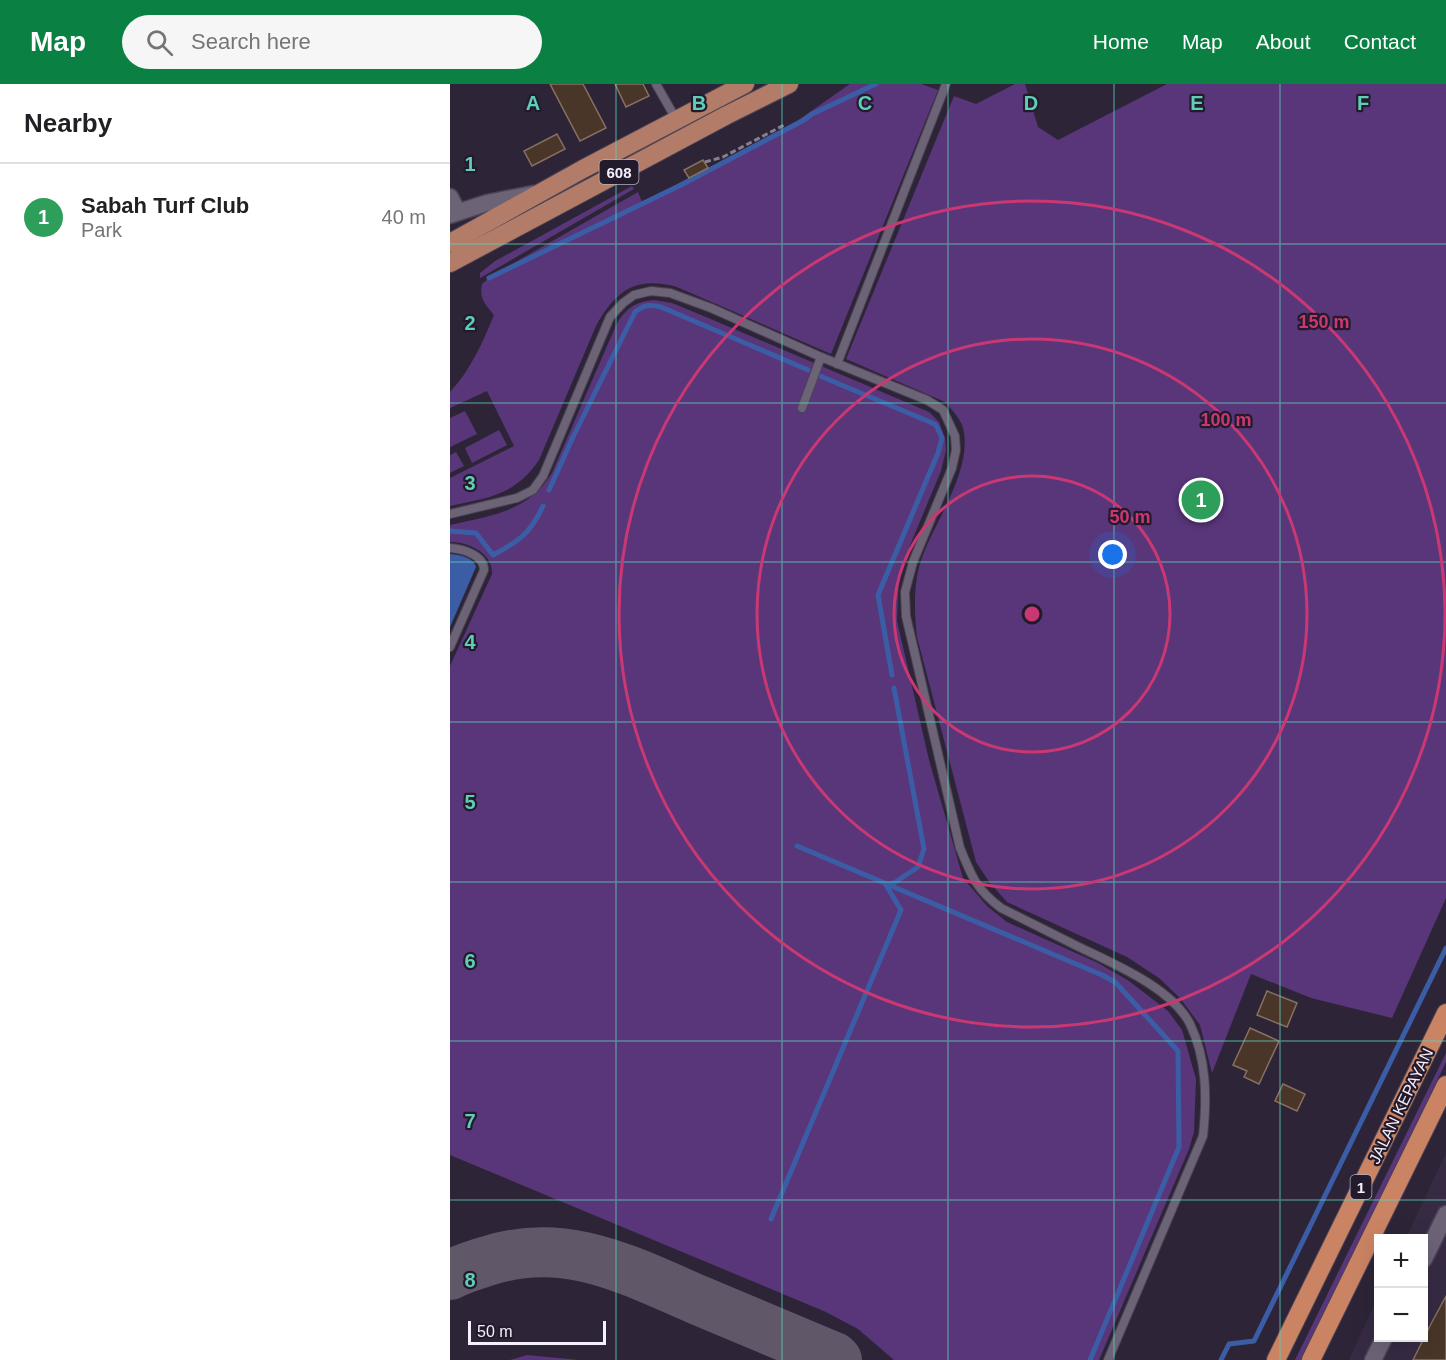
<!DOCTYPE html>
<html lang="en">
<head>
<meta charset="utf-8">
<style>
  :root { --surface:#fff; --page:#f6f6f6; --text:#202124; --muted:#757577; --line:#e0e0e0; --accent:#0b8043 }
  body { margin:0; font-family:Arial,sans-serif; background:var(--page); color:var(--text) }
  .controls { position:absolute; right:18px; bottom:18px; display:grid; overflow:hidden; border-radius:0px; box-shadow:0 6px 24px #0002 }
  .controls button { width:54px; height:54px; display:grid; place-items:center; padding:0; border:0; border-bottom:2px solid var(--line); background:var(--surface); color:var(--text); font:30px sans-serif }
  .scale { position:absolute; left:18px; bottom:15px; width:138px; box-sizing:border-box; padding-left:6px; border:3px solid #f6f0fd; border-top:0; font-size:16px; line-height:21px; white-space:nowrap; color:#f6f0fd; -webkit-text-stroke:4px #231b2c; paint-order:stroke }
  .you { position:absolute; left:663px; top:471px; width:21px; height:21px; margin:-15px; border:4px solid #fff; border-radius:50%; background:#1a73e8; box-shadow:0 0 0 9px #1a73e833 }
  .badge { display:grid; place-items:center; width:39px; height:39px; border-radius:50%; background:var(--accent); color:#fff; font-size:20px; font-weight:700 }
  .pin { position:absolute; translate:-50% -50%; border:3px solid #fff; box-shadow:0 2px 6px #0006 }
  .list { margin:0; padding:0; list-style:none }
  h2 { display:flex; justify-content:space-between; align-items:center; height:78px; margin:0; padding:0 24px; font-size:26px }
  h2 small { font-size:20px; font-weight:400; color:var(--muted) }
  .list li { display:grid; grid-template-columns:39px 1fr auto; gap:18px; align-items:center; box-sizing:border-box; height:108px; padding:0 24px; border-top:2px solid var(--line) }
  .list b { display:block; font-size:22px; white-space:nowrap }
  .list p { margin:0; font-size:20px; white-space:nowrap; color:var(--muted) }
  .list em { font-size:20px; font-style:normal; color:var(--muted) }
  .icon { flex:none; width:33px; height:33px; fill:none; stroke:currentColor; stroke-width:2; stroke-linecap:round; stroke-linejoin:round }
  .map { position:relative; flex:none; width:996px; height:1276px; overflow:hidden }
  header { display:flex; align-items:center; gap:36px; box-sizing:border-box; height:84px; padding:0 30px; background:var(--accent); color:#fff }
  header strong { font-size:28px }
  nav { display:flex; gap:33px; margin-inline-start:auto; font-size:21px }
  .search { width:420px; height:54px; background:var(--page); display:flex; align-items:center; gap:15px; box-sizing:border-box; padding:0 21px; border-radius:33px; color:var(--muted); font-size:22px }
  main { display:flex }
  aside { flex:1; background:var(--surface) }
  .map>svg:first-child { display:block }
  .built { fill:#362b43 }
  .green { fill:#59367a }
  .water { fill:#3b5da5 }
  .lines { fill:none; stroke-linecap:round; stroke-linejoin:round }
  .stream { stroke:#3b5da5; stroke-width:5 }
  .taxiway { stroke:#605869; stroke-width:50 }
  .building { fill:#493629; stroke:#867162; stroke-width:1.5 }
  .service-casing { stroke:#4b4354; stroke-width:10 }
  .minor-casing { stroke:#4b4354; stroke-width:19 }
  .primary-casing { stroke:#4b4354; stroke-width:20 }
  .trunk-casing { stroke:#4b4354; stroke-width:20 }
  .path { stroke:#867f8f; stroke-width:3; stroke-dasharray:6 3; stroke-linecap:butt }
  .service { stroke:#6c6377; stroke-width:8 }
  .minor { stroke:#6c6377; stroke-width:16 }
  .primary { stroke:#b37c68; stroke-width:18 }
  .trunk { stroke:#cb8463; stroke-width:18 }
  .grid { fill:none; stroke:#5eceb8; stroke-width:1.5; stroke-opacity:0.55 }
  .ring { fill:none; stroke:#ca3873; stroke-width:3 }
  .labels { text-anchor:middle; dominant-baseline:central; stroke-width:4.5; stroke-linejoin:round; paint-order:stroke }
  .shield { fill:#231b2c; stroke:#b7b0be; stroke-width:1.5 }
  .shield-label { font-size:15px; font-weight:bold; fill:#f6f0fd }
  .street-label { font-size:16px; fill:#f6f0fd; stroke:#231b2c }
  .grid-label { font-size:20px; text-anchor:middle; font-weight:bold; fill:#5eceb8; stroke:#231b2c; stroke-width:4.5; stroke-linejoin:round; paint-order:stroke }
  .centre { fill:#ca3873; stroke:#231b2c; stroke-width:3 }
  .ring-label { font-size:18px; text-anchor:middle; font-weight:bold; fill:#ca3873; stroke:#231b2c; stroke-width:4.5; stroke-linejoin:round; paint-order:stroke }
</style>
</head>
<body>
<header>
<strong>Map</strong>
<div class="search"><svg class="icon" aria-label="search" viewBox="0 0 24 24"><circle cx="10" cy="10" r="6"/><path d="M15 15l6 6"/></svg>Search here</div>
<nav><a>Home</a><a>Map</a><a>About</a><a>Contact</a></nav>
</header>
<main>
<aside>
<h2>Nearby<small></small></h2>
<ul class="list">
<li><span class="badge" style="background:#2e9e5b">1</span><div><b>Sabah Turf Club</b><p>Park</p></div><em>40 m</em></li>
</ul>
</aside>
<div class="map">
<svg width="996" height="1276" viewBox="0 0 996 1276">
  <rect width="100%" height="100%" fill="#2d2537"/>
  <path class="built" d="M996,1069V1276H899L928,1213V1254H974V1154H956Z"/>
  <path class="green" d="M400,0H471L488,6L381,270L227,203C186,192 166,206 146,242L89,376C64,412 40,413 0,422V394L64,362L37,307L0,324V308C20,287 33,258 44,231C35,220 29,215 32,200L43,191L188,108L192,118L337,44Z
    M565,0H575L588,43L608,56L717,0H996V814L942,934L861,914L801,890L762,989L750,941L730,914L709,894L677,873L557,818L540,799L526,778L467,553C464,526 463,496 473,471C487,434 523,384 513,344C511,335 501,325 495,318L396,275L504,12L526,20Z
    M182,102L184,105L30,194V189L45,177Z
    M204,216L222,219L256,233L479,328L489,338L495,354L496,366L491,387L456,471L449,492L447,537L479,676L513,794L537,822L557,838L648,879L679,897L718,927L732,946L746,995L744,1048L739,1065L649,1276H444L408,1245L376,1228L0,1071V582L42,490C43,469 19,458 0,458V441C42,431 78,428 102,389L167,239C176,224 187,217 204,216Z
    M15,327L27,350L0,363V334Z
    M49,346L57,361L22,379L15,364Z
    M6,368L14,382L0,389V371Z
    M996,969V978L854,1271L851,1276H845Z
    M77,1271L129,1276H60Z"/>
  <path class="water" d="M0,470C10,471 23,473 26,483L0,543Z"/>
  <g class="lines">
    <path class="stream" d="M39,194L231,101L354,36L362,30L426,0
      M370,292L480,338L486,341L492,354L488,369L428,511L442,591
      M99,406L123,353L185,228C194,221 199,220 211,223L358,286
      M0,447L26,449L43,471C69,457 80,450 93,422
      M347,762L652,891L665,898L728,967L729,1063L640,1276
      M321,1135L451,826L436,801L444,799L468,783L474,765L444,604
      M771,1276L779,1260L804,1257L996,864"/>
    <path class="taxiway" d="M0,1191C11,1185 22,1182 34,1178C114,1151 176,1185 248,1216C294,1235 339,1254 384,1273L387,1276"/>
  </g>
  <path class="building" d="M100,0H133L156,44L130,57Z
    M165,0H193L199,12L176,23Z
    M107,50L115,65L82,82L74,67Z
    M253,76L258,84L239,94L234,86Z
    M817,907L847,919L837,943L807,931Z
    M800,944L829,957L809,1000L794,993L797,987L783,981Z
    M833,1000L855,1010L847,1027L825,1017Z
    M996,1212V1276H963L982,1238Z"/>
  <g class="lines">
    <defs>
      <path id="service" d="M206,0L226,35
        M387,280L496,0
        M352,324L371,273
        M0,430L67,414L83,406L93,392L160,233L173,219L184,211L201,207L220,209L261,224L371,273L477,316L493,326L505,352L506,366L502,384L463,478L455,508L456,532L510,764C522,793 526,805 551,824C577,837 603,850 629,863C664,880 722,904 740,940C757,975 757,1015 753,1052L658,1276
        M0,464C13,465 34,471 34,486L0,563"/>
      <path id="minor" d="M0,113L7,127
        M0,131L37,119L83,110
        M974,1175L996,1130
        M923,1276L934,1254"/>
      <path id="primary" d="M0,159L133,85L295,0
        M0,179L277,31L339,0"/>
      <path id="trunk" d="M826,1276L996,929
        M861,1276L996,1001"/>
    </defs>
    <use href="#service" class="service-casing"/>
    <use href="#minor" class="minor-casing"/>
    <use href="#primary" class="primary-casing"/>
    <use href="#trunk" class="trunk-casing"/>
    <path class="path" d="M255,78L273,73L336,40"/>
    <use href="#service" class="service"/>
    <use href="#minor" class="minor"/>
    <use href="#primary" class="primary"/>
    <use href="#trunk" class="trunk"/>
  </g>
  <path class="grid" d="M166,0V1276M332,0V1276M498,0V1276M664,0V1276M830,0V1276M0,160H996M0,319H996M0,478H996M0,638H996M0,798H996M0,957H996M0,1116H996"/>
  <g class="ring">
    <circle cx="582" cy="530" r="138"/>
    <circle cx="582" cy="530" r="275"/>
    <circle cx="582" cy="530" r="413"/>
  </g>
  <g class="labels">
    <g class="shield">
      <rect x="149.5" y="76" width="39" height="24" rx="4.5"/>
      <rect x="900.5" y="1091" width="21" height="24" rx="4.5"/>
    </g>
    <g class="shield-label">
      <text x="169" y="88">608</text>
      <text x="911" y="1103">1</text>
    </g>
    <g class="street-label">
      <text transform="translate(951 1022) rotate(-64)">JALAN KEPAYAN</text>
    </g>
  </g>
  <g class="grid-label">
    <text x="83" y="26">A</text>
    <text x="249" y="26">B</text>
    <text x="415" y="26">C</text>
    <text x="581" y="26">D</text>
    <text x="747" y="26">E</text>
    <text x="913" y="26">F</text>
    <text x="20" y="87">1</text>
    <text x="20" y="246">2</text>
    <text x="20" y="406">3</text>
    <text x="20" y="565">4</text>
    <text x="20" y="725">5</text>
    <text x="20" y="884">6</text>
    <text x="20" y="1044">7</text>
    <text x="20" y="1203">8</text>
  </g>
  <circle cx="582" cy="530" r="9" class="centre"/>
  <g class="ring-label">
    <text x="874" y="244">150 m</text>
    <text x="776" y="342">100 m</text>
    <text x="680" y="439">50 m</text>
  </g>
</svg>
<div class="controls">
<button>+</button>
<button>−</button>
</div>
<div class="scale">50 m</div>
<div class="you"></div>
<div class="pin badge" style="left:751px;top:416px;background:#2e9e5b">1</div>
</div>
</main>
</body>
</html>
